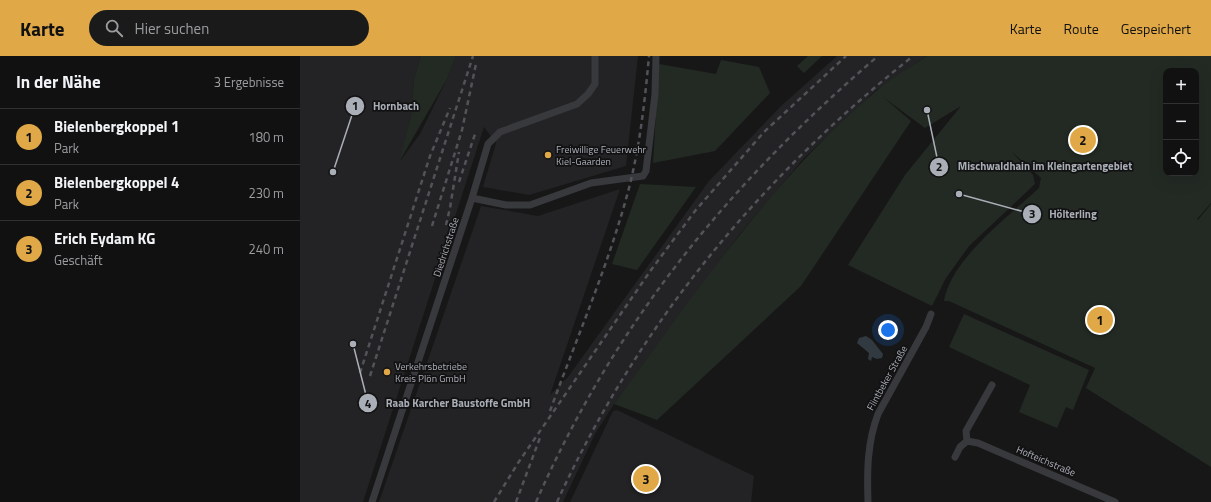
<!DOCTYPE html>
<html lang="de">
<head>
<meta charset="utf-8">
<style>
  :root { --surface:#111112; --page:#1a1a1b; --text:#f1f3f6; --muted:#9c9d9f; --line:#303132; --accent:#e0a847 }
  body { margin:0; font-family:"Titillium Web",sans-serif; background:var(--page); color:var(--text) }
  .controls { position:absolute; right:12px; top:12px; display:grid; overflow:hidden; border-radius:8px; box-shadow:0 4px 16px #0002 }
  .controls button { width:36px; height:36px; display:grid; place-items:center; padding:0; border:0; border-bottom:1px solid var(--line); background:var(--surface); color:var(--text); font:20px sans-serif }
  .you { position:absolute; left:588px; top:274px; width:14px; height:14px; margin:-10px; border:3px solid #fff; border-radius:50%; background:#1a73e8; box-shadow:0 0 0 6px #1a73e833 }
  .badge { display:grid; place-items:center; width:26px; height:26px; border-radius:50%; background:var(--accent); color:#111; font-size:13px; font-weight:700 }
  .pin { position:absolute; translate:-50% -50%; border:2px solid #fff; box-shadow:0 1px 4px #0006 }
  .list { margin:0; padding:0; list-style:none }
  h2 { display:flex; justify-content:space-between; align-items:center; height:52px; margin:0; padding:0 16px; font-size:17px }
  h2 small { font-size:13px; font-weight:400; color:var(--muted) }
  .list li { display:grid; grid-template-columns:26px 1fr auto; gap:12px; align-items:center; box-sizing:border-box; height:56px; padding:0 16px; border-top:1px solid var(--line) }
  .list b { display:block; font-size:15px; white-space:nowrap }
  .list p { margin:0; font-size:13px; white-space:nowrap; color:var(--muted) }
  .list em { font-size:13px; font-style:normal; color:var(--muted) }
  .icon { flex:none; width:22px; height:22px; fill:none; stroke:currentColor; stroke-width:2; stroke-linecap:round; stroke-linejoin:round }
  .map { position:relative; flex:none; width:911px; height:446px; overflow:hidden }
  header { display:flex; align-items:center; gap:24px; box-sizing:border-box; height:56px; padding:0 20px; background:var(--accent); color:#111 }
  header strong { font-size:19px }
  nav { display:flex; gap:22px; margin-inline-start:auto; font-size:14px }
  .search { width:280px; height:36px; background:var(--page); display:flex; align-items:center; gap:10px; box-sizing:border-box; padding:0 14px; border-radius:22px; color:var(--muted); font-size:15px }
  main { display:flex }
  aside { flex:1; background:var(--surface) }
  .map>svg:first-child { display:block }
  .built { fill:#232325 }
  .green { fill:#232a24; fill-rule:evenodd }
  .water { fill:#313a40 }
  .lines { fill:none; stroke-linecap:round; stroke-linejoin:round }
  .minor { stroke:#38393d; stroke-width:7 }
  .rail { stroke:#515358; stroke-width:2.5; stroke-dasharray:5 4; stroke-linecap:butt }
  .poi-dot { fill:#e0a847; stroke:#121213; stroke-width:1.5 }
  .labels { text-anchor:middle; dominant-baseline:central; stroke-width:3.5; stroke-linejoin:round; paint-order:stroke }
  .poi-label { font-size:10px; fill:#aaaeb7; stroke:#121213; text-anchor:start }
  .street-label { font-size:10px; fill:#aaaeb7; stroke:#121213 }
  .leader { fill:none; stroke:#aaaeb7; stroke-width:1.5 }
  .callout-dot { fill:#aaaeb7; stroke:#121213; stroke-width:1.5 }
  .mark-label { font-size:12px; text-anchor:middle; font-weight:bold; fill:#111 }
  .callout-label { font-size:11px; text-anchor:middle; font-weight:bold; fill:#aaaeb7; stroke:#121213; stroke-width:3.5; stroke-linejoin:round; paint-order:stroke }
</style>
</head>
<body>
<header>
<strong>Karte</strong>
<div class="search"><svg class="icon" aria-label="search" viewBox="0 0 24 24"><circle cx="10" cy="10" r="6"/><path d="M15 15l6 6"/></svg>Hier suchen</div>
<nav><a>Karte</a><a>Route</a><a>Gespeichert</a></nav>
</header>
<main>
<aside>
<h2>In der Nähe<small>3 Ergebnisse</small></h2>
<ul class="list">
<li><span class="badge">1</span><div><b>Bielenbergkoppel 1</b><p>Park</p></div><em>180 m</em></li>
<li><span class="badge">2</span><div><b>Bielenbergkoppel 4</b><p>Park</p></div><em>230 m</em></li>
<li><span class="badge">3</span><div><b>Erich Eydam KG</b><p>Geschäft</p></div><em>240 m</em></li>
</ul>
</aside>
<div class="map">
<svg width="911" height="446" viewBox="0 0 911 446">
  <rect width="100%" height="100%" fill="#171718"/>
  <path class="built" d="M0,0H121L114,22L111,60L100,105L120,78L147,23L156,0H338L326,110L229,139L183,131L196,87L184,71L63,446H0Z
    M537,0H627L575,35L504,102L439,179L314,348L295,378L263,446H79L181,150L238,160L320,133L250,339L268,321L409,125L481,50Z
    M317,354L454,420L451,446H270L313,355Z"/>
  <path class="green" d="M121,0H156L147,23L99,106L111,60L114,22Z
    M508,0H522L504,17L497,10Z
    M627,0H911V147L897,163L898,164L911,148V411L786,332L795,312L649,245H644C651,203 708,161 739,132L741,122L711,95L733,119L735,128L669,190L646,222L632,250L548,209L605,119L661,50L625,72L583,41L611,65L501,230L357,364L314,348C394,239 471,124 575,36C590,22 610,12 627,0ZM866,15H896V117H866Z
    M421,4L459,11L470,37L415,95L353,107L359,8L416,18Z
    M340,128L396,131L337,214L312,208Z
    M664,258L789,314L773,354L766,351L757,372L719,356L730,329L649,291Z"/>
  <path class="water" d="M566,280L572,284L583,298L582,302L577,303L572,301L571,305L568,303L569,297L557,287L559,282Z"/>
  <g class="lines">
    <path class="minor" d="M172,142L206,149H230L291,127L343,120L346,115L355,38L356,0
      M667,385L666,375L692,329
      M655,401L660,391L667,385L678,387L815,446
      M72,446L172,142L188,88L200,76L277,48L288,38L295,28V0
      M568,446C567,416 567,387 578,358L626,271L631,258"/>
    <path class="rail" d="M159,126L176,75
      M146,169L150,152L159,96
      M132,170L162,74L176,8
      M60,317L130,100L150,52
      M70,320L173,0
      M250,355C277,281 309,208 329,132C340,89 345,44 349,0
      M194,446L218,407L351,214L395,155L464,76L546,0
      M216,446L241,379
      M236,446C316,265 429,128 578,0
      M257,446C339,267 460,122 613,0"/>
  </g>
  <g class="poi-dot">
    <circle cx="248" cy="99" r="4"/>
    <circle cx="87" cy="316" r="4"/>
  </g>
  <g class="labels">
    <g class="poi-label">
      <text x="256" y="93">Freiwillige Feuerwehr<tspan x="256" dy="12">Kiel-Gaarden</tspan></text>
      <text x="95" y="310">Verkehrsbetriebe<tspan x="95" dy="12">Kreis Plön GmbH</tspan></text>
    </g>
    <g class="street-label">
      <text transform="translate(146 191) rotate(-72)">Diedrichstraße</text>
      <text transform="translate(587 322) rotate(-61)">Flintbeker Straße</text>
      <text transform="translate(746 405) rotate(23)">Hofteichstraße</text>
    </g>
  </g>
  <path class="leader" d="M33 116L55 50M627 54L639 111M659 138L732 158M53 288L68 347"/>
  <g class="callout-dot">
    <circle cx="33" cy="116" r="4"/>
    <circle cx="627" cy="54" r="4"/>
    <circle cx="659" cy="138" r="4"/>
    <circle cx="53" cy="288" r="4"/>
    <circle cx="55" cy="50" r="10"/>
    <circle cx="639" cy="111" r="10"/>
    <circle cx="732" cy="158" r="10"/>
    <circle cx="68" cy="347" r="10"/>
  </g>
  <g class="mark-label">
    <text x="55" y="54">1</text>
    <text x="639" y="115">2</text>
    <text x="732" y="162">3</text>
    <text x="68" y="352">4</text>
  </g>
  <g class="callout-label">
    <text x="96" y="54">Hornbach</text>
    <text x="745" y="114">Mischwaldhain im Kleingartengebiet</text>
    <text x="773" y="162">Hölterling</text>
    <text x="158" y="351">Raab Karcher Baustoffe GmbH</text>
  </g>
</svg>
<div class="controls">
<button>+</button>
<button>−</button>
<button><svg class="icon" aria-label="locate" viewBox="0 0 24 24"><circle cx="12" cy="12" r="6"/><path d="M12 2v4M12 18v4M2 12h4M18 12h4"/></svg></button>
</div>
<div class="you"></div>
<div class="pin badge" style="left:800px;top:264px">1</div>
<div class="pin badge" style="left:783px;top:84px">2</div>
<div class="pin badge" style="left:346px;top:423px">3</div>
</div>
</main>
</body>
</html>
